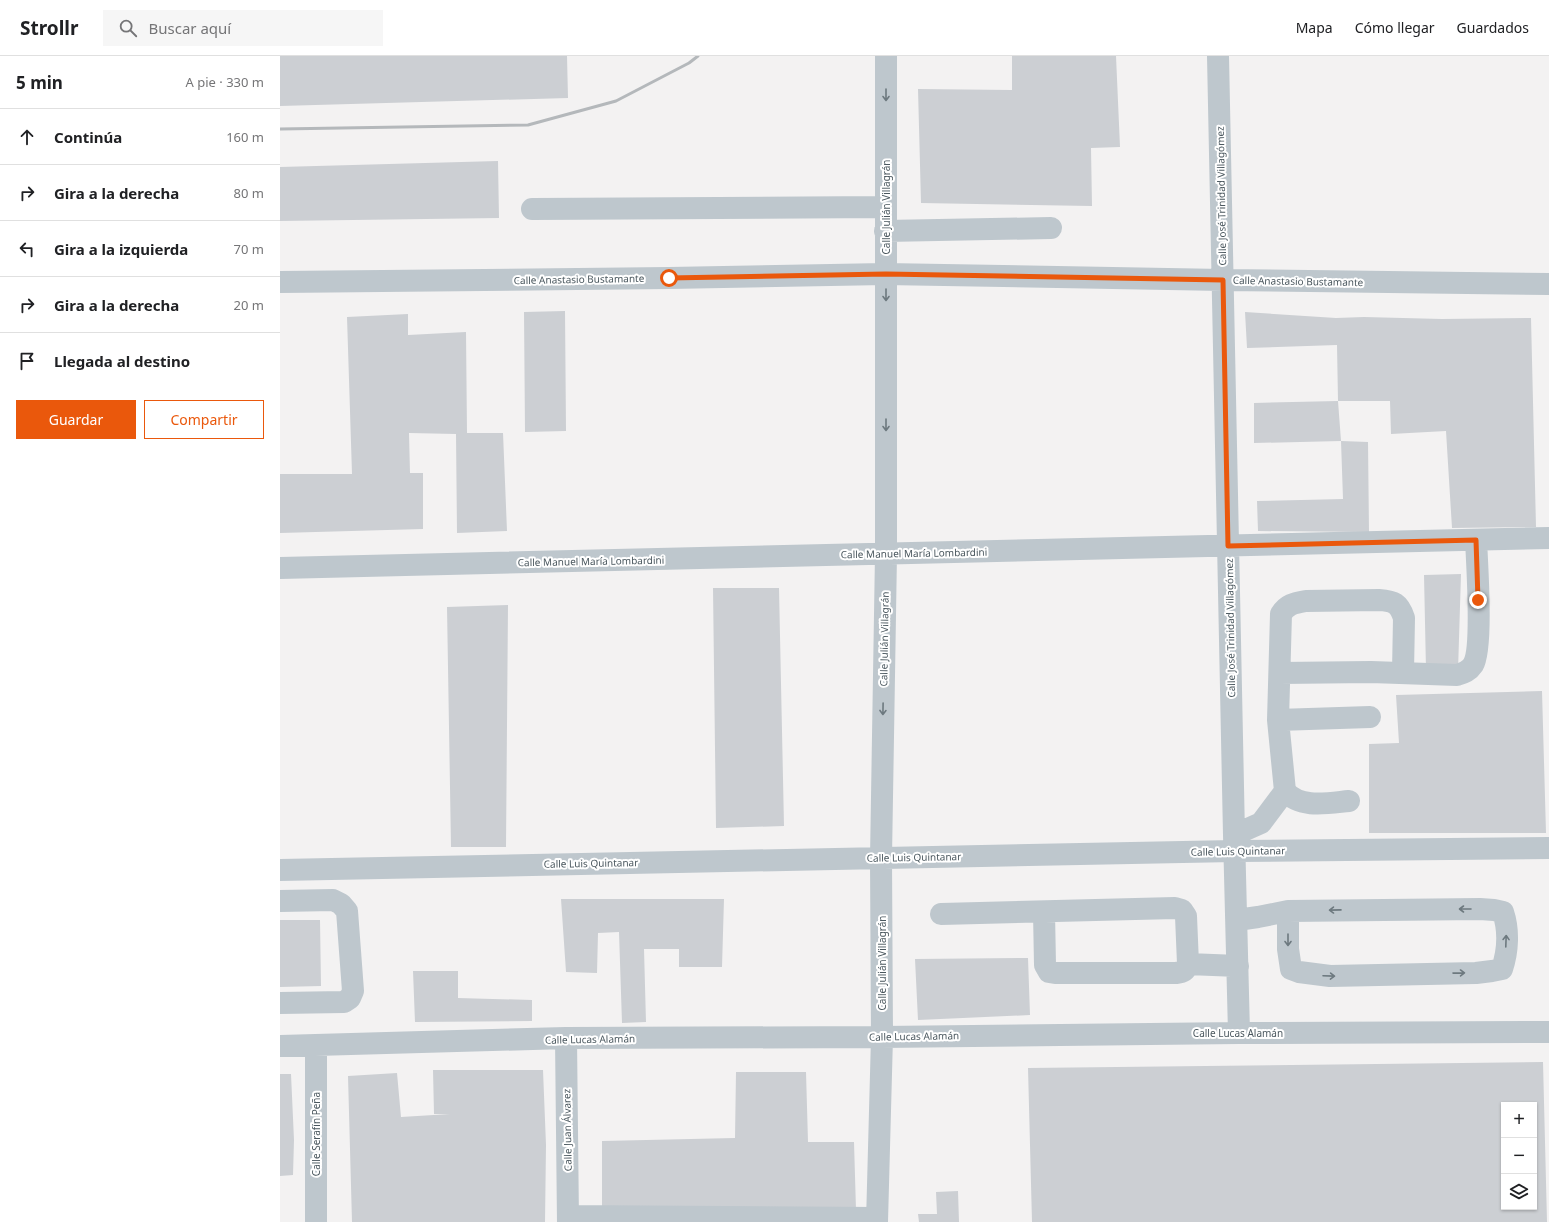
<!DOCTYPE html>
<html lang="es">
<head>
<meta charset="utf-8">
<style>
  :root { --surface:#fff; --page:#f6f6f6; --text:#202124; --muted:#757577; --line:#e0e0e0; --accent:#ea580c }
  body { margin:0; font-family:"Noto Sans",sans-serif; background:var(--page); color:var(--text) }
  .controls { position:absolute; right:12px; bottom:12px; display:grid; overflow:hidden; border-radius:0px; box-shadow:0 1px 3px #0004 }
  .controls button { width:36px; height:36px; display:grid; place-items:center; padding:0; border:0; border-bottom:1px solid var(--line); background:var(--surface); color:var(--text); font:20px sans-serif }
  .stop { position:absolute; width:12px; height:12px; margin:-9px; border:3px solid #ea580c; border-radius:50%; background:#fff }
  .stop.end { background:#ea580c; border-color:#fff; box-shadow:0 1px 4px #0008 }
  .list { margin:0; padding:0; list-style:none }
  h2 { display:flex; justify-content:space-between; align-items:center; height:52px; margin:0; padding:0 16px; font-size:17px }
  h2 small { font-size:13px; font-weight:400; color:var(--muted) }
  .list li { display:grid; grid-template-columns:26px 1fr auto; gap:12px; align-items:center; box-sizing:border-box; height:56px; padding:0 16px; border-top:1px solid var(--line) }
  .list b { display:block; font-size:15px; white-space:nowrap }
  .list em { font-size:13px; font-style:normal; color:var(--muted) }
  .actions { display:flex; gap:8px; padding:12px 16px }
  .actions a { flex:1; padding:9px 0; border:1px solid var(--accent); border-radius:0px; text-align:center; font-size:14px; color:var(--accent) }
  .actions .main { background:var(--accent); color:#fff }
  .icon { flex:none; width:22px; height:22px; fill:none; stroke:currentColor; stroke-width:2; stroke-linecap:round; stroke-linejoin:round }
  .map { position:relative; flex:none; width:1269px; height:1166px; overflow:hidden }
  header { display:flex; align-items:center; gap:24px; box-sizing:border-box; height:56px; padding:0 20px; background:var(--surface); border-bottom:1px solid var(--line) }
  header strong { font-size:19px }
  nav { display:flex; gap:22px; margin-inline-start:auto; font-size:14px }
  .search { width:280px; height:36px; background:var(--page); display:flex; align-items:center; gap:10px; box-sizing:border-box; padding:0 14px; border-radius:0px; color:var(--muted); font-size:15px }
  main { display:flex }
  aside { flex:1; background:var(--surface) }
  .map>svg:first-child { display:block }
  .building { fill:#cccfd3; fill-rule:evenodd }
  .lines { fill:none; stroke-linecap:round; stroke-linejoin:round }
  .minor { stroke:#bec7cd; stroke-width:22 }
  .rail { stroke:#b4b8bb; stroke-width:3 }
  .oneway { stroke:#6d797f }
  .route { stroke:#ea580c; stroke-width:5 }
  .labels { text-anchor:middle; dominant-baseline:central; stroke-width:4; stroke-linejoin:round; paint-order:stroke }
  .street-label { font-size:10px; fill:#4a575e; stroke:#fff }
</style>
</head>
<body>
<header>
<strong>Strollr</strong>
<div class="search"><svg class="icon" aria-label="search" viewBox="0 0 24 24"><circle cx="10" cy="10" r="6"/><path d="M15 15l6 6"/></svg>Buscar aquí</div>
<nav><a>Mapa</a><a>Cómo llegar</a><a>Guardados</a></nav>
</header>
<main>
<aside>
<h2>5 min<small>A pie · 330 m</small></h2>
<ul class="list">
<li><svg class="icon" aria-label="ahead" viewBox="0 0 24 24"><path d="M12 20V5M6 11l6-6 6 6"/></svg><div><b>Continúa</b></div><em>160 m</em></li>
<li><svg class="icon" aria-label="right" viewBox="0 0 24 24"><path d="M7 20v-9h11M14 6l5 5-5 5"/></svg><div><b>Gira a la derecha</b></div><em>80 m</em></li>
<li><svg class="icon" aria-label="left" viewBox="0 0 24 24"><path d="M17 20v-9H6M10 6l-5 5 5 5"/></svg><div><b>Gira a la izquierda</b></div><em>70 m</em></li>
<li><svg class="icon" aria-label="right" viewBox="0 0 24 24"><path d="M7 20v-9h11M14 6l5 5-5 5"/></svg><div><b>Gira a la derecha</b></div><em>20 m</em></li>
<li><svg class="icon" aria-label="arrive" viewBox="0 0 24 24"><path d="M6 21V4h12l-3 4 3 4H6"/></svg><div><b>Llegada al destino</b></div></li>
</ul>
<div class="actions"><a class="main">Guardar</a><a>Compartir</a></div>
</aside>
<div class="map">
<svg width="1269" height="1166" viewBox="0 0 1269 1166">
  <rect width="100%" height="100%" fill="#f3f2f2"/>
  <path class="building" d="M0,0H287L288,42L0,50Z
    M732,0H836L840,91L811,92L812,150L641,147L638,33L732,34Z
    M218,105L219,162L0,165V111Z
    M285,255L286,375L245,376L244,256Z
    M965,256L1056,262L1084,261L1162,263L1251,262L1256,471L1172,472L1166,375L1111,378L1110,345H1058L1057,289L967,292Z
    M128,258V279L186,276L187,377H223L227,475L177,477L176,378L129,377L130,417H143V473L0,477V418H72L67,261Z
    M1058,345L1061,385L974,387V347Z
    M1061,385L1088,386L1089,476L978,475L977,445L1063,443Z
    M1181,518L1178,615L1146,614L1144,519Z
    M433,532H499L504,770L436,772Z
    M228,549L226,791H171L167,551Z
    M1262,635L1266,777H1089V688L1119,687L1116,639Z
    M281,843H444L442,911H399V893H364L366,966L342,967L339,876L318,877L317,917L286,916Z
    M0,864H40L41,930L0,931Z
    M748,902L750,959L638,964L635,903Z
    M133,915H178V942L252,944V965L135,966Z
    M1263,1006L1267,1166H752L748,1012ZM1224,1049H1254V1151H1224Z
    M153,1014H263L266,1089L265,1166H72L68,1020L117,1017L121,1061L170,1058H154Z
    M456,1016H526L528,1086H574L576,1154L322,1156V1085L455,1082Z
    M0,1018H11L14,1084L13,1119L0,1120Z
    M678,1135L679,1166H639L638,1158H657L656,1136Z"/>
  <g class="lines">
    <path class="minor" d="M938,0L954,779L959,977
      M252,153L605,151
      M605,175L771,172
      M0,226L389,222L605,218L943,224L1269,228
      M0,512L1269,482
      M1000,617L1091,616L1177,619C1184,617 1189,615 1193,609C1203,593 1197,507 1196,484
      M998,664L1090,661
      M1069,745C1048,747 1020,753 1005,735L998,664L1001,558C1007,548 1015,547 1026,545L1099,544C1114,545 1119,547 1124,562L1123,616
      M954,779L981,767L1005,735
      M0,814L954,795L1269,792
      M0,845L53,844L61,848L67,855L73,935L70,942L64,946L0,947
      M661,858L895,852L902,854L906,860L908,908C906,915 903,916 896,917H775L769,916L765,909L764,856
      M957,864L978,861L1008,855L1200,853L1214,854L1223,856C1229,874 1228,895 1222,913L1212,915L1196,917L1050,920L1019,916L1011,913L1008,893V855
      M908,908L958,910
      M286,982L288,1166
      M0,990L286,982L602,981L959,977L1269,976
      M36,990V1166
      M288,1160L597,1162
      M597,1166L602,981L601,802L606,498V0"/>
    <path class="rail" d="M0,73L248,69L336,45L409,7L418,0"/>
  </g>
  <defs><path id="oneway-shaft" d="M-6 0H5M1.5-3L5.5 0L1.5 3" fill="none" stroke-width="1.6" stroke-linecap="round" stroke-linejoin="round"/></defs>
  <g class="oneway">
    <use href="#oneway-shaft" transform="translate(606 39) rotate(90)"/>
    <use href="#oneway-shaft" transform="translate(606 239) rotate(90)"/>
    <use href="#oneway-shaft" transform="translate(606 369) rotate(90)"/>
    <use href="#oneway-shaft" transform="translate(603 653) rotate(91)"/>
    <use href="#oneway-shaft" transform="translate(1185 853) rotate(180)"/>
    <use href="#oneway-shaft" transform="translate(1055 854) rotate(179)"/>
    <use href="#oneway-shaft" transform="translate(1008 884) rotate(90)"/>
    <use href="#oneway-shaft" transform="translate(1226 885) rotate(-88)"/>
    <use href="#oneway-shaft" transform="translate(1179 917) rotate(-1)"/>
    <use href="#oneway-shaft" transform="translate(1049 920) rotate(2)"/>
  </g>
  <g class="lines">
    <path class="route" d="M389,222L606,218L943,224L948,490L1196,484L1198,544"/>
  </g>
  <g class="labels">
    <g class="street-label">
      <text transform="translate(941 140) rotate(-91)">Calle José Trinidad Villagómez</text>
      <text transform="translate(606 151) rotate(-90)">Calle Julián Villagrán</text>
      <text transform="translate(299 223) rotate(-1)">Calle Anastasio Bustamante</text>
      <text transform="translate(1018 225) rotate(1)">Calle Anastasio Bustamante</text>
      <text transform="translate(634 497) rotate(-1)">Calle Manuel María Lombardini</text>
      <text transform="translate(311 505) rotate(-1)">Calle Manuel María Lombardini</text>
      <text transform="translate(950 572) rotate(-91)">Calle José Trinidad Villagómez</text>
      <text transform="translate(604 583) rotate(-89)">Calle Julián Villagrán</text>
      <text transform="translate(958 795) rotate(-1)">Calle Luis Quintanar</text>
      <text transform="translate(634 801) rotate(-1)">Calle Luis Quintanar</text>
      <text transform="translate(311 807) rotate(-1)">Calle Luis Quintanar</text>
      <text transform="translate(602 907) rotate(-90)">Calle Julián Villagrán</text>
      <text x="958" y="977">Calle Lucas Alamán</text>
      <text transform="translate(634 980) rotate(-1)">Calle Lucas Alamán</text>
      <text transform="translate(310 983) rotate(-1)">Calle Lucas Alamán</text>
      <text transform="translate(287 1074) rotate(-91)">Calle Juan Álvarez</text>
      <text transform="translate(36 1078) rotate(-90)">Calle Serafín Peña</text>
    </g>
  </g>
</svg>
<div class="controls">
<button>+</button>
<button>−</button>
<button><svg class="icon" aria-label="layers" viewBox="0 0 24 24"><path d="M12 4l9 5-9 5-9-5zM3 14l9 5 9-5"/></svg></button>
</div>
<div class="stop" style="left:389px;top:222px"></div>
<div class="stop end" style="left:1198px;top:544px"></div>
</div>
</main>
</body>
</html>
